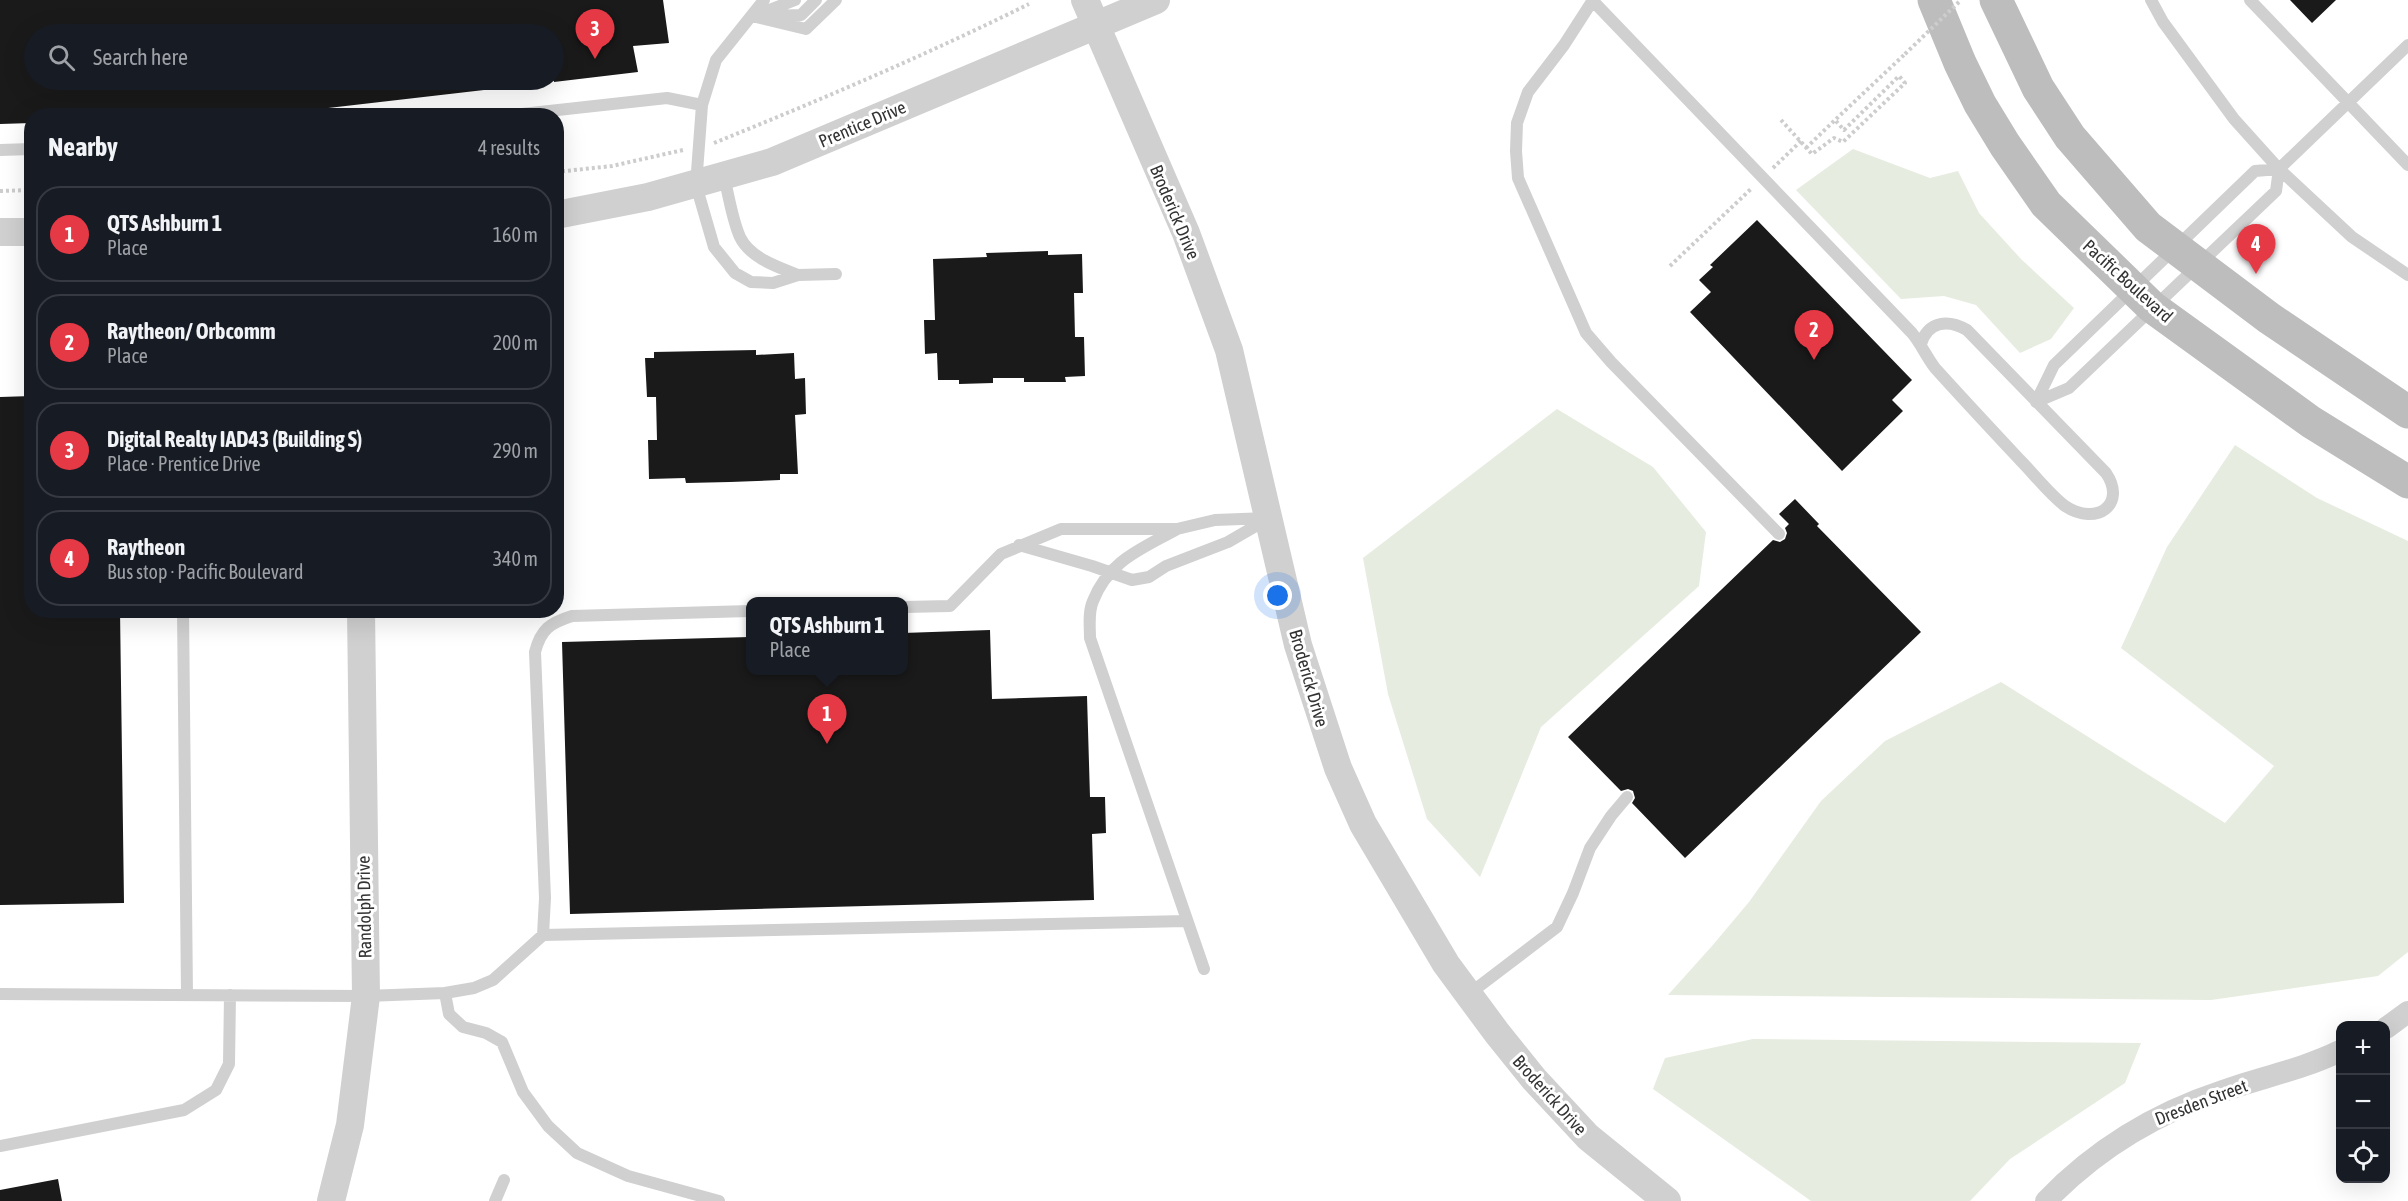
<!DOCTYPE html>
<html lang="en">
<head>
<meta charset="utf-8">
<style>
  :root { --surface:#171b24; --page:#20242c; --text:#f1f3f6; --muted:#9ea1a6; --line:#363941; --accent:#e63946 }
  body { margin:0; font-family:"Asap Condensed",sans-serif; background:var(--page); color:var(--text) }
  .controls { position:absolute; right:18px; bottom:18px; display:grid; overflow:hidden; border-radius:12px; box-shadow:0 6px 24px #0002 }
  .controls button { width:54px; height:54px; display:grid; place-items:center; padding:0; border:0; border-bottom:2px solid var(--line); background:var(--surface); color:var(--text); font:30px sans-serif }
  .you { position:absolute; left:1278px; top:596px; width:21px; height:21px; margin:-15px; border:4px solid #fff; border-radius:50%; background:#1a73e8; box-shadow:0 0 0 9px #1a73e833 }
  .badge { display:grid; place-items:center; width:39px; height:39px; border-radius:50%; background:var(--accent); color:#fff; font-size:20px; font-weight:700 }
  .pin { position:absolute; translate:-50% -50px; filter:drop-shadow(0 2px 3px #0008) }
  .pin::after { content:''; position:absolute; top:32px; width:21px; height:18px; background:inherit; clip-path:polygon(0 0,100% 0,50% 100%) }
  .popup { position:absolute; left:746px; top:597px; width:162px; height:78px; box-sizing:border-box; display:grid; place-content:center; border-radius:12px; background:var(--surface); filter:drop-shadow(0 2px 4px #0005); font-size:20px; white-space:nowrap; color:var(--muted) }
  .popup b { font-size:22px; color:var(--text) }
  .popup::after { content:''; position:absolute; left:50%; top:100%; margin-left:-12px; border:12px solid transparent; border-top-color:var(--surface) }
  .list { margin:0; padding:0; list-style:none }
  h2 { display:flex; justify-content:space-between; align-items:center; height:78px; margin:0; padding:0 24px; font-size:26px }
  h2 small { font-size:20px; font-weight:400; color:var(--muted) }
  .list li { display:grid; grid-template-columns:39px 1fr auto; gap:18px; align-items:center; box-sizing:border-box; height:96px; margin:0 12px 12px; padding:0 12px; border:2px solid var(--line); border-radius:24px }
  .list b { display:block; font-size:22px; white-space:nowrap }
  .list p { margin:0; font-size:20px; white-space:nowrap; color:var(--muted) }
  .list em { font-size:20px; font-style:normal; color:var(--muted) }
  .icon { flex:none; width:33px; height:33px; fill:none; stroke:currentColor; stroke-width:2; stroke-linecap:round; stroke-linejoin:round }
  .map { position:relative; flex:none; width:2408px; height:1201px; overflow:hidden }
  .search { position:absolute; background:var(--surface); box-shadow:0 6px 24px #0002; left:24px; top:24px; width:540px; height:66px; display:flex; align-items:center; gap:15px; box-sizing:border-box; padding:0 21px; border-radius:33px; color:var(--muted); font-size:22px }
  .panel { position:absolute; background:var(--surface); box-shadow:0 6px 24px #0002; left:24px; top:108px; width:540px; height:510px; border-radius:24px }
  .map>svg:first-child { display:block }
  .green { fill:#e6ecdf }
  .building { fill:#1a1a1a }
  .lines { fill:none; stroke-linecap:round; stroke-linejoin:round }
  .path { stroke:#cdcdcd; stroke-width:4; stroke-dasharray:3 3; stroke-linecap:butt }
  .service { stroke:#d0d0d0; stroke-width:12 }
  .minor { stroke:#d0d0d0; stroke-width:22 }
  .tertiary { stroke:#d0d0d0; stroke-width:28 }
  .secondary { stroke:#bdbdbd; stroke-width:33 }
  .path-bridge { stroke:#cdcdcd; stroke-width:4; stroke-dasharray:3 3; stroke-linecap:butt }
  .labels { text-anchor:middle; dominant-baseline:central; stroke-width:6; stroke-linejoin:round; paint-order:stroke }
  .street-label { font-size:18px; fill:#333; stroke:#fff }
</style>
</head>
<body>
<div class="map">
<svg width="2408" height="1201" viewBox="0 0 2408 1201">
  <rect width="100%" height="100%" fill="#fff"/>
  <path class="green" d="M1853,149L1930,178L1958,171L1979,213L2021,259L2074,308L2051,339L2020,353L1976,305L1944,296L1901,299L1796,190Z
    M1557,409L1653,467L1706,532L1699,586L1541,727L1480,877L1427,819L1388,694L1363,558Z
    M2235,445L2317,498L2408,541V952L2378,976L2211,1000L1668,995L1712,946L1749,902L1821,801L1885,741L2001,682L2225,823L2274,766L2121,648L2167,547Z
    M1753,1039L2141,1043L2125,1083L2010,1159L1970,1201H1811L1653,1089L1665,1058Z"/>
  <path class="building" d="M0,0H663L669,43L633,46L638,72L554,82V34H34V80H483L484,90L285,113L32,116V123L0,124Z
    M2290,0H2336L2312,23Z
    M1757,220L1912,380L1892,400L1903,411L1842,471L1690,312L1711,292L1699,280L1713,267L1710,265Z
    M1048,251V255L1082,254L1083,293H1074L1075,337H1084L1085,376L1065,377L1066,382H1024V378H993V383L959,384V380H938L937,353L925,354L924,320H935L933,259L987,257L986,253Z
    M756,350V355L794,353L795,379L805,378L806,414L795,415L798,474H780V480L730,482L686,483L685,478L649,479L648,440H657L656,397H647L645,358H654V352Z
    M32,396V610H120L124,903L0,905V397Z
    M1795,499L1819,524L1817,526L1921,632L1685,858L1632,803L1635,798L1633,791L1628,789L1621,791L1568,737L1773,540L1780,542L1785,539L1787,533L1785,528L1789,524L1779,514Z
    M990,630L992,699L1087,696L1090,797H1105L1106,833L1092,834L1094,900L570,914L562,642L750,637V670H903V633Z
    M58,1179L62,1201H0V1190Z"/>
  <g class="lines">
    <path class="path" d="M1781,120L1812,154L1834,138L1843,142L1905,83L1899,76L1844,130L1835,120L1905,54
      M714,143C820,100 926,55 1029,4
      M1806,148L1835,120
      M1773,168L1801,141
      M556,172L612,166L683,150
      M0,191L32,190
      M1670,266L1752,188"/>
    <path class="service" d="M764,0L716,60L702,105L696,185L714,247L735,273L751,282L773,283L798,275L836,274
      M1593,0L1564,45L1528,92L1517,123L1516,151L1518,178L1586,333L1611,362L1779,534
      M2151,0L2163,22L2234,119L2279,169L2352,237L2408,275
      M2250,0L2408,165
      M1593,1L1912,333C1921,344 1926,356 1935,368C1963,399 1991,429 2020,460C2034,474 2049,494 2065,506C2097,527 2127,504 2106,473L1967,330C1948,319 1928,321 1921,344
      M762,13L795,0
      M752,16L806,29L836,0
      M769,16L801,15L816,0
      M503,116L667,98L702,105
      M0,150L32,149
      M724,177C729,196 732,219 740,237C750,258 778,267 798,275
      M2036,402L2069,388L2276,191L2279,169L2408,45
      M2036,402L2054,365L2255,171L2279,169
      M1177,529C1142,549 1109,560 1093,601C1088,612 1090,627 1090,638L1204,969
      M1019,545L1092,566L1132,580L1149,577L1166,566L1228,542L1266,520
      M904,607L950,606L1001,554L1061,529H1177L1215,520L1268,518
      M183,610L187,995
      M543,935L545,898L535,652C541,629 550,623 572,616L750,611
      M445,993L474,988L493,980L543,935L1186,921
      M0,994L366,996L445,993L449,1014L463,1027L486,1033L502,1042L523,1092L548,1126L577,1153L628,1176L719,1201
      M1469,994L1557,927L1573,893L1590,848L1611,816L1627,797
      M0,1146L184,1110L216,1090L229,1064L230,995
      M495,1201L504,1180"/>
    <path class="minor" d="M2386,1028L2408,1012
      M2046,1201C2096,1149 2156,1113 2223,1091C2263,1077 2303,1069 2340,1051"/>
    <path class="tertiary" d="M1085,0L1186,233L1229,350L1298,645L1338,768L1363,824L1446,964L1497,1033L1534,1079L1588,1137L1667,1201
      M556,215L648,197L772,162L1156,0
      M0,232H32
      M331,1201L350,1125L366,996L361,610"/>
    <path class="secondary" d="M1934,0L1960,63L1980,104L2005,145L2046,204L2152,307L2311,422L2408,482
      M1996,0L2038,88L2070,137L2148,227L2269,318L2408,412"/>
    <path class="path-bridge" d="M1905,54L1961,0"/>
  </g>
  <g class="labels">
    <g class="street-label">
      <text transform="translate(862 124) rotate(-23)">Prentice Drive</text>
      <text transform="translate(1175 212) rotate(67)">Broderick Drive</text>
      <text transform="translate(2128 281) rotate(42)">Pacific Boulevard</text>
      <text transform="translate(1309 678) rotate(74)">Broderick Drive</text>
      <text transform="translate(364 907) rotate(-91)">Randolph Drive</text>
      <text transform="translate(1550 1095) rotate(48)">Broderick Drive</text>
      <text transform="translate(2201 1102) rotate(-21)">Dresden Street</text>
    </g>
  </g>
</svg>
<div class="controls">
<button>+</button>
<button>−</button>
<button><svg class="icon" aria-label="locate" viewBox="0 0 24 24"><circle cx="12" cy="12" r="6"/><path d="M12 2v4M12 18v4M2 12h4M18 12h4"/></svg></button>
</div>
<div class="you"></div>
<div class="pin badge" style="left:827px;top:744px">1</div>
<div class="popup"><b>QTS Ashburn 1</b>Place</div>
<div class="pin badge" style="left:1814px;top:360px">2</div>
<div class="pin badge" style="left:595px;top:59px">3</div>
<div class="pin badge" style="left:2256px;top:274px">4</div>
<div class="search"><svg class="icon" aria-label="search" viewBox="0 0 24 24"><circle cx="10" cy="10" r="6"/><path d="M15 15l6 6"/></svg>Search here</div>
<section class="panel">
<h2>Nearby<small>4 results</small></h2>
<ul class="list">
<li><span class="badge">1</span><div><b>QTS Ashburn 1</b><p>Place</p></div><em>160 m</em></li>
<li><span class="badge">2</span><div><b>Raytheon/ Orbcomm</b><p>Place</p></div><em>200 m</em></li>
<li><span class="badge">3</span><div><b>Digital Realty IAD43 (Building S)</b><p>Place · Prentice Drive</p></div><em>290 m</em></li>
<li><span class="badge">4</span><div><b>Raytheon</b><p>Bus stop · Pacific Boulevard</p></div><em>340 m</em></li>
</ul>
</section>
</div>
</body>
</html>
